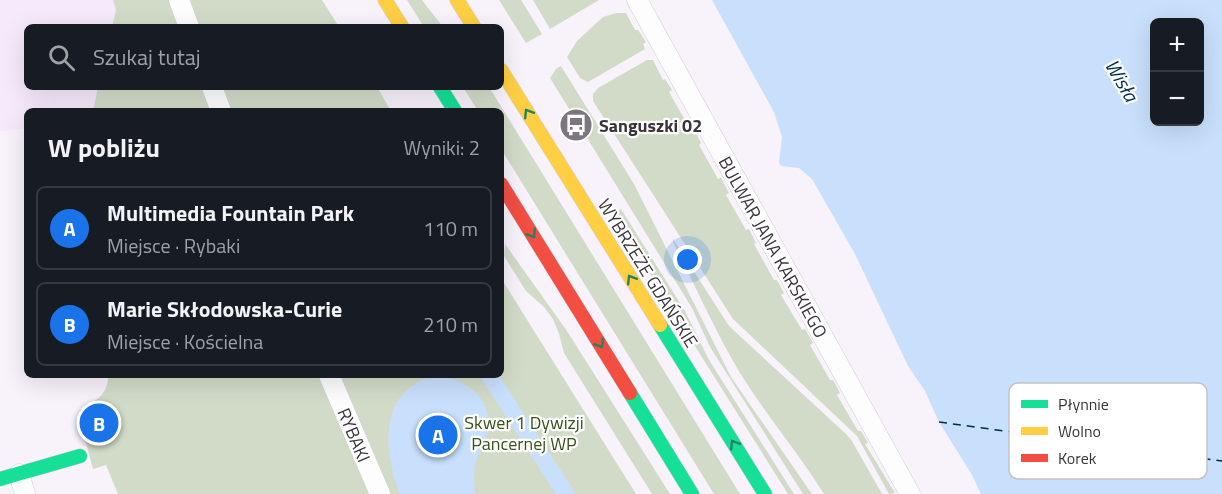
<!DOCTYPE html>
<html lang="pl">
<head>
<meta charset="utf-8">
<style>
  :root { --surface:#171b24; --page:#20242c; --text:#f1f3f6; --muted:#9ea1a6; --line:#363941; --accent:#1a73e8 }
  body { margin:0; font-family:"Titillium Web",sans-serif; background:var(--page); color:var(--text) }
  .controls { position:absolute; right:18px; top:18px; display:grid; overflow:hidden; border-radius:9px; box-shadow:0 6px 24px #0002 }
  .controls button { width:54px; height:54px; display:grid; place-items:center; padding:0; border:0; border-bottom:2px solid var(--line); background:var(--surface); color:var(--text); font:30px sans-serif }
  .you { position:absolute; left:688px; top:260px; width:21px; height:21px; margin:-15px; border:4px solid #fff; border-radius:50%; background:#1a73e8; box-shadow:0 0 0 9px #1a73e833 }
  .badge { display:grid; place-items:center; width:39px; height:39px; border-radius:50%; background:var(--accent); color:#fff; font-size:20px; font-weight:700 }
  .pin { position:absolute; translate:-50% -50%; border:3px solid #fff; box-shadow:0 2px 6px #0006 }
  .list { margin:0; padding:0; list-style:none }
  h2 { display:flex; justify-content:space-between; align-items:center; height:78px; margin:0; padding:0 24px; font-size:26px }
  h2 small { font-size:20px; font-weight:400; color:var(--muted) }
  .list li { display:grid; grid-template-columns:39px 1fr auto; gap:18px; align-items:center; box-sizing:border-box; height:84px; margin:0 12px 12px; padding:0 12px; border:2px solid var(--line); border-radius:9px }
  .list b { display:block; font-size:22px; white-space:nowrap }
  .list p { margin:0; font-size:20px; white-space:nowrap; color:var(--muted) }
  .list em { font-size:20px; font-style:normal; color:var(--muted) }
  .icon { flex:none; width:33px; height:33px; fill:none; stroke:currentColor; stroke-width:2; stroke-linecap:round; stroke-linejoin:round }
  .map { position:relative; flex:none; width:1222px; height:494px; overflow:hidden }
  .search { position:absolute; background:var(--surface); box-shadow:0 6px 24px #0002; left:24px; top:24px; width:480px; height:66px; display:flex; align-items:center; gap:15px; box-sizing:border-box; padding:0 21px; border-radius:9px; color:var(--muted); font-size:22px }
  .panel { position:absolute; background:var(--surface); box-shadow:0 6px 24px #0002; left:24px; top:108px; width:480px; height:270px; border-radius:9px }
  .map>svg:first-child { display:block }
  .built { fill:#f5e9fb }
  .green { fill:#d2dbc8 }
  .water { fill:#c8e0fc; fill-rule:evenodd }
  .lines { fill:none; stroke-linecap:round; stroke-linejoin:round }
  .ferry { stroke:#012d4e; stroke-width:1.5; stroke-dasharray:8 6; stroke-linecap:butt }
  .street-casing { stroke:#d3ced5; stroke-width:21 }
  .fast-casing { stroke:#d3ced5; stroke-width:15 }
  .slow-casing { stroke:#d3ced5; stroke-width:15 }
  .jam-casing { stroke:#d3ced5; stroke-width:15 }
  .street { stroke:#fefdfe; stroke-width:20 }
  .fast { stroke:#16e098; stroke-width:14 }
  .slow { stroke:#ffcf43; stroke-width:14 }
  .jam { stroke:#f24e42; stroke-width:14 }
  .oneway { stroke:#298165 }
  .labels { text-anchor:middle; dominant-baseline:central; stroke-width:4.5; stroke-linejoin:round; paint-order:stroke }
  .poi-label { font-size:18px; font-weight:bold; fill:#39343c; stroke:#fff; text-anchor:start }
  .street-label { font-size:18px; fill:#39343c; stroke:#fff }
  .park-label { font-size:18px; fill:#375314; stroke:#fff }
  .water-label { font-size:20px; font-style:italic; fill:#012d4e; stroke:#fff }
  .key { fill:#fff; stroke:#c4c2c4; stroke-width:1.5 }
  .key-label { font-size:16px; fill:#39343c }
</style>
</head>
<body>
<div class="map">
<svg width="1222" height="494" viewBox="0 0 1222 494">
  <rect width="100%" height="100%" fill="#f8f2fa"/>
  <path class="built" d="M0,0H113L116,10L112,27H27V87H98L93,111H27V128L0,131Z"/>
  <path class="green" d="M113,0H322L339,27H112L116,10Z
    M407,0H422L443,27H424Z
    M499,0H521L542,34L526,43Z
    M533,0H599L550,29Z
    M616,13H626L635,30H638L646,42L643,44L645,49L588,82L580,78L567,57L577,41L603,17Z
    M647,60H653L663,80L665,79L672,90L669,92L690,129H694L701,143L699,145L718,179L721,178L729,193L726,195L746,230L749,229L756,243L754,244L774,280H777L784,293L781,295L802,330L805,329L813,343L810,345L830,380H833L840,393L837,395L858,431H861L868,443L865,444L895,493L889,494L857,436L733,319L593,101V94L598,88Z
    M561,66L634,184L731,377L812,494H803L710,347L692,308L550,78L556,69Z
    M98,87H377L391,111H93Z
    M463,87H489L740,494H714L501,149V111H478Z
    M621,209L685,311L709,360L794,494H788L654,281L617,211Z
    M673,239L729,326L846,434L852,441L882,494H824C798,452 766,415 740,373C715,331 695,285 673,242Z
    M505,244L567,331L670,494H652L564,353L559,334L553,319L544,307L526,291L504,256Z
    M501,278L636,494H118L106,465L93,469L82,428L90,424L84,408C98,400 109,392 108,375H501Z"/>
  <path class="water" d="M712,0H1222V494H981L972,475L939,422L925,391L908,366L855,254L812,179L799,168L781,166L779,163L782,137L774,112ZM1154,22H1200V122H1154Z
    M479,375H499L576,494H556Z
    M433,376C463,376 493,397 488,431C486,439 482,446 479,453C473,466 473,480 476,494H400C383,450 378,392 433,376Z"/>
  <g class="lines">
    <path class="ferry" d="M939,422L1222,461"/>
    <defs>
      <path id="street" d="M179,0L189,27
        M637,0L910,494
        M212,87L221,111
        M329,375L380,494
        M19,474L25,494"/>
      <path id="fast" d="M440,87L455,111
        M660,325L765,494
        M630,393L692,494
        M0,479L80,456"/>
      <path id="slow" d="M385,0L402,27
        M457,0L474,27
        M501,70L660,325"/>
      <path id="jam" d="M501,184L630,393"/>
    </defs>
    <use href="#street" class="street-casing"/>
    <use href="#fast" class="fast-casing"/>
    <use href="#slow" class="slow-casing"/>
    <use href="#jam" class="jam-casing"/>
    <use href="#street" class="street"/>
    <use href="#fast" class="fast"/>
    <use href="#slow" class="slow"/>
    <use href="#jam" class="jam"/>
  </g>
  <defs><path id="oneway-chevron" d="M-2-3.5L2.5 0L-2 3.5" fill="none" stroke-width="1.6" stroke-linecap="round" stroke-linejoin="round" transform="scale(1.5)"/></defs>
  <g class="oneway">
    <use href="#oneway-chevron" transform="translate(528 113) rotate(-122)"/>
    <use href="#oneway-chevron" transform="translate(532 234) rotate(58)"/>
    <use href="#oneway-chevron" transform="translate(631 279) rotate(-122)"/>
    <use href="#oneway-chevron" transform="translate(600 344) rotate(59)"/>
    <use href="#oneway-chevron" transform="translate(734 444) rotate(-122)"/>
  </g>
  <defs>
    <symbol id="bus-disc" viewBox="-11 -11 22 22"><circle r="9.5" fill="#7c767e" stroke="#fff"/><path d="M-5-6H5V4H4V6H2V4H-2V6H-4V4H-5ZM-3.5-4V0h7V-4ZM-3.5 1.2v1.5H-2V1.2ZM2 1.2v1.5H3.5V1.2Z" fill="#fff"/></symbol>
  </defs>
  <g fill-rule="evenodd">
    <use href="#bus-disc" x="557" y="106" width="38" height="38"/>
  </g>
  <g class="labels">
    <g class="poi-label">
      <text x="599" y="125">Sanguszki 02</text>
    </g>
    <g class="street-label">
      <text transform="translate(773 247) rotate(61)">BULWAR JANA KARSKIEGO</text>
      <text transform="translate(648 273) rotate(58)">WYBRZEŻE GDAŃSKIE</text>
      <text transform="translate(354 435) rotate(67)">RYBAKI</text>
    </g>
    <g class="park-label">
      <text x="524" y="422">Skwer 1 Dywizji<tspan x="524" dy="21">Pancernej WP</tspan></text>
    </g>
    <g class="water-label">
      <text transform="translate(1122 80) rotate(60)">Wisła</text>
    </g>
  </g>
  <rect x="1009" y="383" width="198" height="96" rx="9" class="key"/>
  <rect x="1021" y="400" width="27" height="8" fill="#16e098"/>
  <rect x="1021" y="427" width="27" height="8" fill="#ffcf43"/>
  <rect x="1021" y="454" width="27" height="8" fill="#f24e42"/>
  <g class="key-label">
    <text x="1058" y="410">Płynnie</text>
    <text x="1058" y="437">Wolno</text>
    <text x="1058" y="464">Korek</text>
  </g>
</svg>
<div class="controls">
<button>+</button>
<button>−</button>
</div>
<div class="you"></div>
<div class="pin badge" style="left:438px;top:435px">A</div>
<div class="pin badge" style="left:99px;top:423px">B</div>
<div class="search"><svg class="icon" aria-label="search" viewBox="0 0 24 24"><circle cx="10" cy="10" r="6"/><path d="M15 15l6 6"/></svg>Szukaj tutaj</div>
<section class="panel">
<h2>W pobliżu<small>Wyniki: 2</small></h2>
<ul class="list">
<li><span class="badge">A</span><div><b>Multimedia Fountain Park</b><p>Miejsce · Rybaki</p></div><em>110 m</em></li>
<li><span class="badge">B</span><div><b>Marie Skłodowska-Curie</b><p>Miejsce · Kościelna</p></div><em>210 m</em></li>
</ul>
</section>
</div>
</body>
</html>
